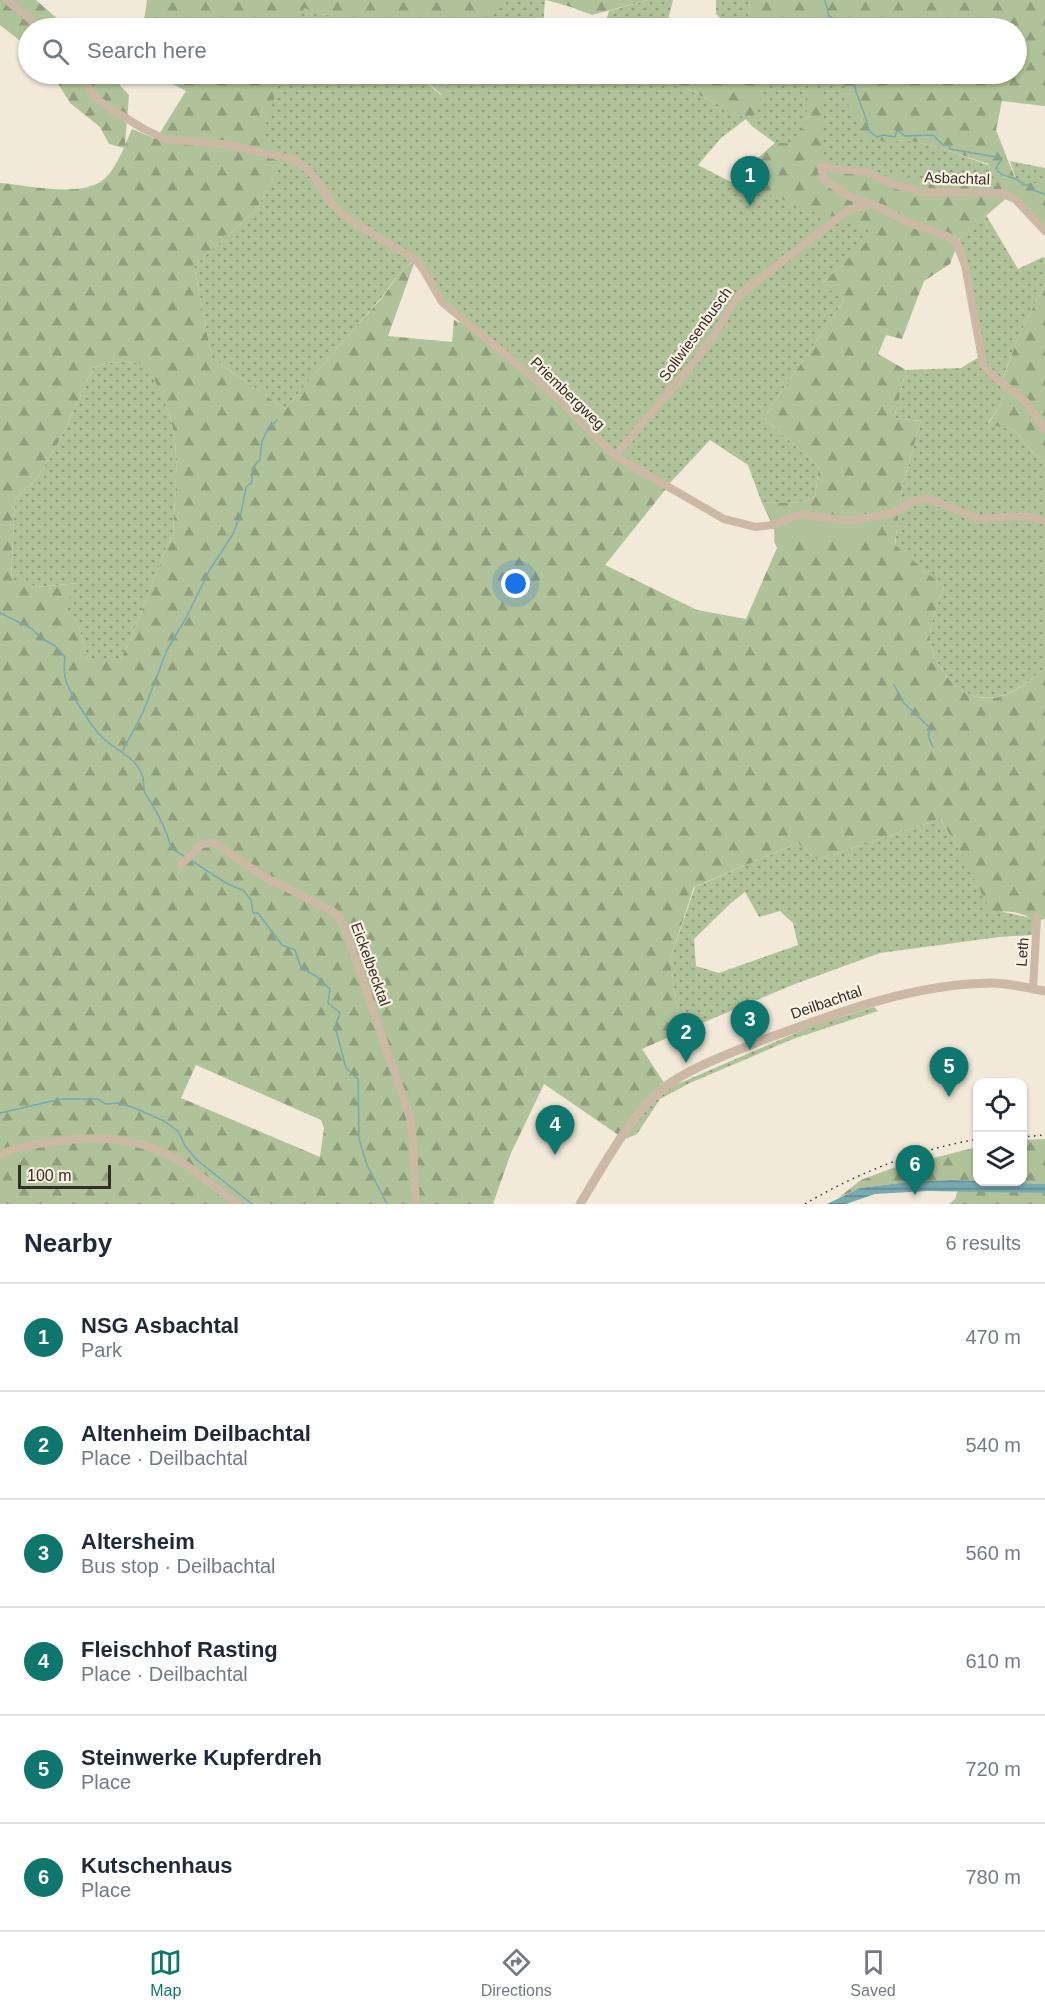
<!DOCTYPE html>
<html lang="en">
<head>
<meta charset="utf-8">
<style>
  :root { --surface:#fff; --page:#f6f6f7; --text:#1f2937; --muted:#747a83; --line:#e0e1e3; --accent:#0f766e }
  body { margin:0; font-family:Arial,sans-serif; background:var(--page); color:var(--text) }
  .controls { position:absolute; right:18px; bottom:18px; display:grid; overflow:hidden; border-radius:12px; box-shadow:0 2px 4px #0004 }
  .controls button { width:54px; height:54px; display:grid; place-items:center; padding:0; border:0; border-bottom:2px solid var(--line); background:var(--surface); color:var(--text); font:30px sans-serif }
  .scale { position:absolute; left:18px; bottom:15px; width:93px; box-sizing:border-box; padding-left:6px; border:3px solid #362d26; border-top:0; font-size:16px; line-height:21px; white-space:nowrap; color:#362d26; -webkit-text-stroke:4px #faf2e5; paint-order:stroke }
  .you { position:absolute; left:516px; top:584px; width:21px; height:21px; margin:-15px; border:4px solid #fff; border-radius:50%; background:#1a73e8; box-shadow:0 0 0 9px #1a73e833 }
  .badge { display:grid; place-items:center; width:39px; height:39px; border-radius:50%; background:var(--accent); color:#fff; font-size:20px; font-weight:700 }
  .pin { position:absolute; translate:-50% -50px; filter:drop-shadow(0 2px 3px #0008) }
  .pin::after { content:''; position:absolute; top:32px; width:21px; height:18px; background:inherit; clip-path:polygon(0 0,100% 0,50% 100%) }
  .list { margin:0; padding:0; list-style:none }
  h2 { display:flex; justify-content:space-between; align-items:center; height:78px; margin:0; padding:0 24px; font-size:26px }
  h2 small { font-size:20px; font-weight:400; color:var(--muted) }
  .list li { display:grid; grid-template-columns:39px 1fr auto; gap:18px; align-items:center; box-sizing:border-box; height:108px; padding:0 24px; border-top:2px solid var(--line) }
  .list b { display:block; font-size:22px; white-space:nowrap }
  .list p { margin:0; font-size:20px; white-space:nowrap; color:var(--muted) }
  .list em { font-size:20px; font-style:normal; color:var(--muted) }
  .icon { flex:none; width:33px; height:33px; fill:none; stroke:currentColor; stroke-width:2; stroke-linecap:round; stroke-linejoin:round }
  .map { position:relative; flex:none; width:1045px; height:1204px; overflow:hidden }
  .search { position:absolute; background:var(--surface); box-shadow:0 2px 4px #0004; left:18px; right:18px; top:18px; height:66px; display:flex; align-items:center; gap:15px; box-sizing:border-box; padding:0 21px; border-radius:33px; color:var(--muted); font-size:22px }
  .sheet { height:726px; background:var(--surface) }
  nav { display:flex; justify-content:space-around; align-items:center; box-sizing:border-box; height:84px; border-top:2px solid var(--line); background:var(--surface); font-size:16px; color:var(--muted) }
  nav a { display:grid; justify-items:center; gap:3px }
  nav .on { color:var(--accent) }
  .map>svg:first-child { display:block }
  .grass { fill:url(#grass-dots); fill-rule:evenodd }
  .forest { fill:url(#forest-firs); fill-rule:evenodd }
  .garden { fill:#b0c299 }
  .water { fill:url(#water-rules) }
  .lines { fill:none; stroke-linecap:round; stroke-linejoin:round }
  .stream { stroke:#77a9b0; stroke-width:1.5 }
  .minor { stroke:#cbb9a5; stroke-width:8 }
  .tertiary { stroke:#cbb9a5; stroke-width:9 }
  .rail { stroke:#362d26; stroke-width:1.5; stroke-dasharray:1.5 4.5; stroke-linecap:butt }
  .labels { text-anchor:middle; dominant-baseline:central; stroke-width:4.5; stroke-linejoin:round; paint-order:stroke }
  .street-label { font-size:15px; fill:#362d26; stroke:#faf2e5 }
</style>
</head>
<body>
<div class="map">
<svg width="1045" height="1204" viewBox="0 0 1045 1204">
  <defs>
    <pattern id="grass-dots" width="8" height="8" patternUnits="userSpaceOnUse" patternTransform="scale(1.5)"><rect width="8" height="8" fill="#b0c299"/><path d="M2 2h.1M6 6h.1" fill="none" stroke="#909e7d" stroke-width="1.8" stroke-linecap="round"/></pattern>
    <pattern id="forest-firs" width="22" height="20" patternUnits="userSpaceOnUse" patternTransform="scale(1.5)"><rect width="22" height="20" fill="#b0c299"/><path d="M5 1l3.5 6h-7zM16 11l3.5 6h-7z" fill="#909e7d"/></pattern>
    <pattern id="water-rules" width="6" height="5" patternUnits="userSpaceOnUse" patternTransform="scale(1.5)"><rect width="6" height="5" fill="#77a9b0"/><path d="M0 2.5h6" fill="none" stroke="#628a8f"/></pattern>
  </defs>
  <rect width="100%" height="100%" fill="#f2e9d9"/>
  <path class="grass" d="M500,0H545L543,28H482Z
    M648,0H673L666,28H604L609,11Z
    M716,0H750L748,21L739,28H730L716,14Z
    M302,7L358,24L363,28H295Z
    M281,74H416L441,95L454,74H658L715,103L721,95L691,77L694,74H849L855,98L867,134L895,141L906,140L938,147L988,165L993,175C1011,180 1027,190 1045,196V230L1015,198L1009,196L952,236L908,222L869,204H862L839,218L878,232L822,283L844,300L764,418L819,467L815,496C801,506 778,502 762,503L748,465L710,440L668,485L604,445L572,408L521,363L442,301L422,265L412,257L414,261C397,271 393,284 381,298C349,335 316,372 285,409L212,358L194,266L256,210L283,160C314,165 325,204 349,222C365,235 387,246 406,253L352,220L334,203L308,166L298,158L275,153L259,139ZM746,119L753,127L775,143L731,182L698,165L721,138Z
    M1010,161L1045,168V183H1017Z
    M986,215L1018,269L1043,257L1045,258V283L1017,340L1002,380L1005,389L1001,404L988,423L1014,430L1045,466V667C1015,696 979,714 947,677C939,668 932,653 930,640C929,623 938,603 944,587L895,546L902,487L921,421L894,418L906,370L961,368L979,357L959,243L960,238Z
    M124,362L147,363C158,385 170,409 174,434C179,466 174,504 173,537L168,543L130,641L120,660H88L79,627L64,605L77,583L38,587L11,580L15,499L37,478L61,438L93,368L107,363Z
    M940,819L961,852L1003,912L1032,918L1034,921L1032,935L999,937L880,953L795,984L683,1031L676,1000L670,959L695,887L798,843L817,860ZM745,892L759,917L780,911L793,923L798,945L719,973L696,966L694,939L731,903Z
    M874,1007L878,1011L793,1039L690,1083L660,1099L637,1134L625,1139C639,1118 653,1101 673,1086L812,1026Z"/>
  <path class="forest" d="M0,0H36L68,28H28V47L0,25Z
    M147,0H502L484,28H363L359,25L304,8L297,28H143Z
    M546,0H648L592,15L568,6Z
    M750,0H1045V106L1002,101L996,130L1017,183H1045V231L1009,196L960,238L950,264L924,281L902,339L886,335L878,354L906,370L894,418L921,421L902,487L895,545L944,587C938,603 929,623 930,640C932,653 939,668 947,677C980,714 1014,697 1045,667V919L1034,921C1024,911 1005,911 991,912L961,852L940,819L817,860L798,843L694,887L670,959L676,1000L683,1031L642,1049L665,1084L620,1136L544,1084L511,1153L493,1204H0V183C27,185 80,198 103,180C112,173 119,158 124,148L109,144L100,127L70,103L52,74H109L129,95L125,145L132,129L156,139L186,91L159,77L158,74H282L261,140L283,160L256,210L194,266L212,358L285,409C316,372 348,335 381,299C394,284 396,271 415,261L388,336L452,342L454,320L471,327L541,385L601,446L666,489L605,565L697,610L746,619L777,548L774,541L775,530L762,503C778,502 802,506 815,496L819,467L764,418L844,300L821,284L877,232L731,182L775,143H797L806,123L808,85L820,89L824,171L867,175H896L942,185L997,186L988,164L938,147L906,140L887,142L865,137L845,98L843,74H1016V28H740L748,21ZM124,362L147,364C158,386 170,409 174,434C179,466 174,504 173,537L168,543L130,641L120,660H88L79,627L65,605L78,583L38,587L11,579L15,499L37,478L61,438L93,368L107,363ZM196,1065L321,1120L324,1128L320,1157L181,1098Z
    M417,74H455L442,95Z
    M690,74H766L753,127L746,119L678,84Z
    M1045,283V466L1014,430L988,424L1001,404L1005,389L1002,381L1017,340Z
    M1045,1139V1184L952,1180L908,1182L860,1188L838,1198L861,1180L890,1169L977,1147L978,1182H1022L1023,1140Z
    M958,1190L1045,1193V1204H949L955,1199Z"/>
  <path class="garden" d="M794,517L880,518L876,537L818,538L777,546L773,526Z"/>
  <path class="water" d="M952,1180L1045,1184V1193L928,1191L875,1194L846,1204H827L860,1188L908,1182Z"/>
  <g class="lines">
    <path class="stream" d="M825,0L829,16L836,20L841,28
      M854,74C851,91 870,119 868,130L877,137L883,135L895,137L897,130L905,136L933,135L943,145H949L950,149L1002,158L996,168C1001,180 1014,173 1023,185H1030L1035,191L1045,194
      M0,613L31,628L41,638L55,646L65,657C64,665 64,676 67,684C71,694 92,727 100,735C112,749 133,755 141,772C145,779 142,788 146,795C156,810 167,830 171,848L184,856
      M894,685L903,702L929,727V738L933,747
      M122,752L144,710L167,650L186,618L209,571L233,534L241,513L246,487L252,482V469L260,459L262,441L268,429L277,420
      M192,861L226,883L244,891L251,900L253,913H258L282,945L295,950L301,968L316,976L330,989L328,1003L340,1013L335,1027L346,1068L358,1079L359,1139L367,1165L387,1204
      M0,1113L61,1099H97L106,1104L119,1103L132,1107L164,1121L178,1131L185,1146L197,1160L252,1204"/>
    <path class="minor" d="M6,0L41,28
      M79,74L96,98L106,106L144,129L165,139L224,144L295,160L310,171L332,204L348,219L416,260L423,269L442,302L552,393L615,456L724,519L756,527L772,525L801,514L849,521L894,513L913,501L927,498L979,519L1028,516L1045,521
      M1045,231L1015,199L1001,193L921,192L892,184L867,172L821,167L824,180L849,196L881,208L904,221L942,234L955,240L965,265L983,364L992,375L1025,401L1045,429
      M615,456L687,371L711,340L738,296L835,220L851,209L868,205
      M181,865L202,844L214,843L263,876L334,912L342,921L410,1117L413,1144L416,1204
      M1033,989L1037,918
      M0,1154C19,1146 38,1144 58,1141C103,1134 147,1139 186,1165C204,1178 220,1192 238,1204"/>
    <path class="tertiary" d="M580,1204C601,1170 631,1114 661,1090C686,1069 733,1052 763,1040C836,1013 912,984 991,983C1009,983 1027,988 1045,991"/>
    <path class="rail" d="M1022,1137L1045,1135
      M805,1204C859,1172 916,1150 978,1139"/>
  </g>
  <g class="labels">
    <g class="street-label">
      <text transform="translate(957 178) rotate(2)">Asbachtal</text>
      <text transform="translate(695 334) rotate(-54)">Sollwiesenbusch</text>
      <text transform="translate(568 393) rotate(44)">Priembergweg</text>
      <text transform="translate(1022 952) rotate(-86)">Leth</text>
      <text transform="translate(371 964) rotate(70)">Eickelbecktal</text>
      <text transform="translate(826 1002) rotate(-19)">Deilbachtal</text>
    </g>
  </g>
</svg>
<div class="controls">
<button><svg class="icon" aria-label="locate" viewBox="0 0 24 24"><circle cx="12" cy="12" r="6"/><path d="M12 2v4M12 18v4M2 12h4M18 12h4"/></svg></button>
<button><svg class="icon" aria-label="layers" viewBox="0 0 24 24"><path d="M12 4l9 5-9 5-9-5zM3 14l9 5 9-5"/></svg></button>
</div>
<div class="scale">100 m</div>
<div class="you"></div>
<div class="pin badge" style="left:750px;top:206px">1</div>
<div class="pin badge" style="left:686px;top:1063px">2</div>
<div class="pin badge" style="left:750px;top:1050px">3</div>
<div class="pin badge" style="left:555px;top:1155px">4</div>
<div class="pin badge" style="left:949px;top:1097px">5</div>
<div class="pin badge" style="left:915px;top:1195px">6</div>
<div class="search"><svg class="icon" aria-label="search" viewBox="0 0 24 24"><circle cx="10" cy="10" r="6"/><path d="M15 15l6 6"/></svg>Search here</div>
</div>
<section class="sheet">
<h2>Nearby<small>6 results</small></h2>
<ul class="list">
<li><span class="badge">1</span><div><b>NSG Asbachtal</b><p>Park</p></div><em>470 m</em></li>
<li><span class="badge">2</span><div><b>Altenheim Deilbachtal</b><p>Place · Deilbachtal</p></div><em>540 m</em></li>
<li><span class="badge">3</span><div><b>Altersheim</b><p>Bus stop · Deilbachtal</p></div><em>560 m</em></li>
<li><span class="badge">4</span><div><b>Fleischhof Rasting</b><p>Place · Deilbachtal</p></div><em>610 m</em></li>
<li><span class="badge">5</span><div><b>Steinwerke Kupferdreh</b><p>Place</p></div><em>720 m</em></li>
<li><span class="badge">6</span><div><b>Kutschenhaus</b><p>Place</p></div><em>780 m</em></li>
</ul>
</section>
<nav>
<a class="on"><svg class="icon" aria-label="map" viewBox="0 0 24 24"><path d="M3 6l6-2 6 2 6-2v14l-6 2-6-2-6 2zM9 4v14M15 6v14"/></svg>Map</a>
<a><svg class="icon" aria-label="directions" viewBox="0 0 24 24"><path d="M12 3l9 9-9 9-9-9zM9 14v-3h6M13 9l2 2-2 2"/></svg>Directions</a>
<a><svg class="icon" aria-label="saved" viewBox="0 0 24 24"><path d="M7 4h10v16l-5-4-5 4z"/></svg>Saved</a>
</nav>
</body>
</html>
